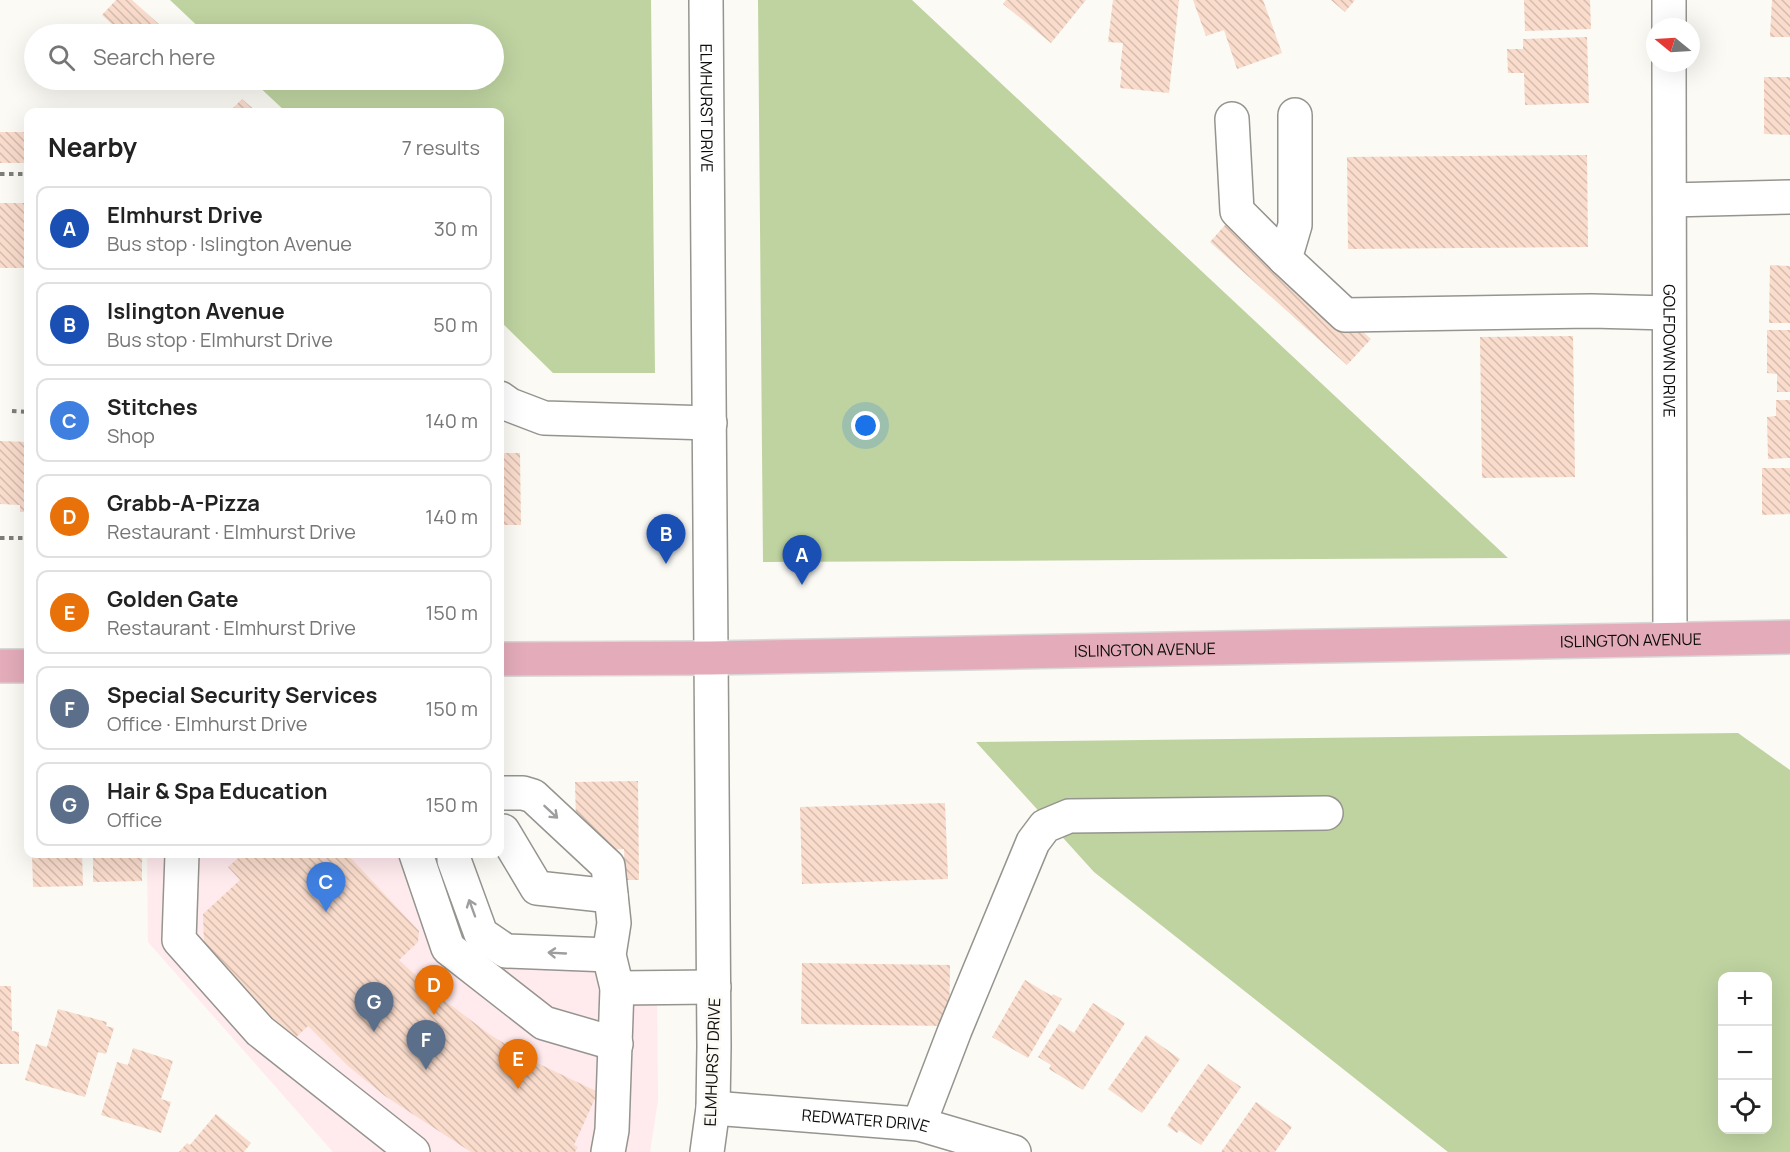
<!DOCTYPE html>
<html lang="en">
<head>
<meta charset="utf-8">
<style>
  :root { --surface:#fff; --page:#f6f6f6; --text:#222; --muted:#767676; --line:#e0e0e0; --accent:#4d5e02 }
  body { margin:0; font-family:Manrope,sans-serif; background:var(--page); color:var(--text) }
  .controls { position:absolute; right:18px; bottom:18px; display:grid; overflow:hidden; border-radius:12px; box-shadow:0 6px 24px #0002 }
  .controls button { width:54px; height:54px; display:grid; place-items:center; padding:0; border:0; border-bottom:2px solid var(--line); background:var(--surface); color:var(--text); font:30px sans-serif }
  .compass { position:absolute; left:1646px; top:18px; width:54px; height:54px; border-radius:50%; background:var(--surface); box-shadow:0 6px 24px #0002; rotate:288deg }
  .you { position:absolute; left:866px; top:426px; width:21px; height:21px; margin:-15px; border:4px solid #fff; border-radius:50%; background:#1a73e8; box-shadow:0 0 0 9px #1a73e833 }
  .badge { display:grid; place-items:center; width:39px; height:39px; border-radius:50%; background:var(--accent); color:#fff; font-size:20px; font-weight:700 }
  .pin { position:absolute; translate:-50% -50px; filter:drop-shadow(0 2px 3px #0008) }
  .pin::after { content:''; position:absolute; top:32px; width:21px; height:18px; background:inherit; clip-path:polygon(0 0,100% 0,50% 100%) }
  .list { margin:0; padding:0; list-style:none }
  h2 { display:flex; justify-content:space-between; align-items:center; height:78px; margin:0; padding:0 24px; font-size:26px }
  h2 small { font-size:20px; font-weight:400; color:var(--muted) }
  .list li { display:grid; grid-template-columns:39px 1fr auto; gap:18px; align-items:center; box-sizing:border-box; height:84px; margin:0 12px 12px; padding:0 12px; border:2px solid var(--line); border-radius:12px }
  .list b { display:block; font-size:22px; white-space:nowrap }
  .list p { margin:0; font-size:20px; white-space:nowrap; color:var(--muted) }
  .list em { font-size:20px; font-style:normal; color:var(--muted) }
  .icon { flex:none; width:33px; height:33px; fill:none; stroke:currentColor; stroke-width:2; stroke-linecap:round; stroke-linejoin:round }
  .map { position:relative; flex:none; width:1790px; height:1152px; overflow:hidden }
  .search { position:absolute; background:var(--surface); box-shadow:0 6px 24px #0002; left:24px; top:24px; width:480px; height:66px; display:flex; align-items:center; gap:15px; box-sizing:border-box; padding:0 21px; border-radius:33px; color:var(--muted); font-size:22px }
  .panel { position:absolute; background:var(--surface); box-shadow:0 6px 24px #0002; left:24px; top:108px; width:480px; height:750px; border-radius:12px }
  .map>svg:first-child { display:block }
  .commercial { fill:#ffeaee }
  .green { fill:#bed3a0; fill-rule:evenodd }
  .building { fill:url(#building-back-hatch) }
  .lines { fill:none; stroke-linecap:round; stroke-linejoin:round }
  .minor-casing { stroke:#95948f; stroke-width:36 }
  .major-casing { stroke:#d8d8d8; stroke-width:36 }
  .path { stroke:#7e7d7a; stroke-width:4; stroke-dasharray:4.5 4.5; stroke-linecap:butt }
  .minor { stroke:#fff; stroke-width:33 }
  .major { stroke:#e4acba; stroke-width:33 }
  .oneway { stroke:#9e9e9d }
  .labels { text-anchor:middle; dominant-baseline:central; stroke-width:5; stroke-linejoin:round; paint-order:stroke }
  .street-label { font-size:16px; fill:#0c0c0a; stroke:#fbfaf5 }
</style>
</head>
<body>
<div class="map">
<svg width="1790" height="1152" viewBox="0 0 1790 1152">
  <defs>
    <pattern id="building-back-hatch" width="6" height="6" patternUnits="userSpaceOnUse" patternTransform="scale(1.5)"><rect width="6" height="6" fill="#fadccc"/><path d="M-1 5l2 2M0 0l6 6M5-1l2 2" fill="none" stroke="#d5bcae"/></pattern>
  </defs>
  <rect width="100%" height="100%" fill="#fbfaf5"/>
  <path class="commercial" d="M147,854H443L476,940L586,960L657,1006L658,1100L650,1152H333L148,942Z"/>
  <path class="green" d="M170,0H651L655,373H553L500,321V112H286L252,80H494V34H206Z
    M758,0H912L1508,558L763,562Z
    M1738,733L1790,770V1152H1448L1094,872L976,742ZM1722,976H1768V1130H1722Z"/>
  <path class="building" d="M116,0H132L170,34H123L102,15Z
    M1006,0H1086L1051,43L1003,4Z
    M1113,0H1179L1169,93L1120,88L1122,70H1120L1123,43L1108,42Z
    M1193,0H1263L1282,53L1237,69L1224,30L1206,36Z
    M1331,0H1355L1345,12Z
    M1524,0H1590L1591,29L1525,31Z
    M1772,0H1790V37H1770Z
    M1587,37L1589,103L1525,105L1524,73H1508L1507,49H1523V39Z
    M1764,77H1790V135L1764,134Z
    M242,99L257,112H229Z
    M0,132H28V163H0Z
    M1587,155L1588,247L1348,249L1347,157Z
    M0,203H28V268H0Z
    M1233,216L1371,339L1347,365L1210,242Z
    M1770,265L1790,266V323H1769Z
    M1767,330H1790V392H1777V374L1767,373Z
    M1573,336L1575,477L1482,478L1480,337Z
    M1776,400H1790V458L1768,459L1767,417L1776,416Z
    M0,441L28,442V512H20V505L0,504Z
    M500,453H520L521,525H500Z
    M1762,468H1790V514L1762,515Z
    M638,781L639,880H625L624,849L606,850L576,821L575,782Z
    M945,803L948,879L802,884L800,807Z
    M32,854H82L83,886L33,887Z
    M93,854H142V881L93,882Z
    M243,854H262L266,857L270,854H347L419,931L418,942L399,960L435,993L489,1034L533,1061L598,1092L574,1145L578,1147L575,1152H471L385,1096L348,1066L308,1026L292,1041L204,944L203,914L240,880L228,867Z
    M802,963L950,965L949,1026L801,1024Z
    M1025,980L1052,996L1053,994L1062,999L1028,1058L992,1037Z
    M0,986H11L12,1031L19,1032V1064H0Z
    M1093,1003L1125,1023L1083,1090L1049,1069L1051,1065L1038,1057L1059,1024L1074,1033Z
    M58,1009L107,1022L106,1026L114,1028L106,1054L98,1052L85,1097L25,1080L36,1044L47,1047Z
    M1146,1035L1180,1059L1142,1113L1108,1089Z
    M133,1048L173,1061L161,1099L171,1102L161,1133L101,1115L117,1062L128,1065Z
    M1208,1064L1241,1087L1201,1145L1179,1130L1177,1133L1167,1126L1171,1120L1170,1119Z
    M1256,1102L1292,1127L1275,1152H1221Z
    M216,1114L251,1143L244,1152H179L187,1143L190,1145Z"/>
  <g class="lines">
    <defs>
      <g id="minor">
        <path id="s1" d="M706,0L714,1046L713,1108L707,1152"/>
        <path d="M1669,0V27"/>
        <path id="s2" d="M1669,63L1670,639"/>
        <path d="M1295,115V225L1285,259L1345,315L1591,311L1669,313"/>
        <path d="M1232,119L1237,211L1285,259"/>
        <path d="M1670,200L1790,197"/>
        <path d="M500,398L510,405L544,418L710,423"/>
        <path d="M500,793H523L533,796L608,866L614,923L609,955L617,988L612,1130L608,1152"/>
        <path d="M503,831L537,888L611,896"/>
        <path d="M182,854L179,940L260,1031L413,1152"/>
        <path d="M416,854L448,948L544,1023L616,1044"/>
        <path d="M454,854V860L481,934L506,951L609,955"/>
        <path d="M617,988L714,987"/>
        <path id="s3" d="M713,1108L919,1124L1014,1152"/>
        <path d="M919,1124L955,1030L1033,842L1045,826L1069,816L1326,813"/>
      </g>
      <g id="major">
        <path id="s4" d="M500,659L711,658L1790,637"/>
        <path d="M0,666H28"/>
      </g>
    </defs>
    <use href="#minor" class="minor-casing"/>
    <use href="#major" class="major-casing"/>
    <path class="path" d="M0,174H28
      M12,411L28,412
      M0,538H28"/>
    <use href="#minor" class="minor"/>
    <use href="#major" class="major"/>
  </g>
  <defs><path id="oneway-shaft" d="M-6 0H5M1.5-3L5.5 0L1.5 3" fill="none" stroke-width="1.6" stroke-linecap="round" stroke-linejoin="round" transform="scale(1.5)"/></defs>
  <g class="oneway">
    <use href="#oneway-shaft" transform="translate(551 812) rotate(43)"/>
    <use href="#oneway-shaft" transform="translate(472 908) rotate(-110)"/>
    <use href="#oneway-shaft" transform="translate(557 953) rotate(-177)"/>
  </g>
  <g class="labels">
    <g class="street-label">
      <text stroke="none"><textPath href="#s1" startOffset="108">ELMHURST DRIVE</textPath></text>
      <text stroke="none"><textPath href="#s2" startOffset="288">GOLFDOWN DRIVE</textPath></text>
      <text stroke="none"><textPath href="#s4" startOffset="1131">ISLINGTON AVENUE</textPath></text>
      <text stroke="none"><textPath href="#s4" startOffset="645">ISLINGTON AVENUE</textPath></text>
      <text transform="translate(712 1062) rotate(-88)">ELMHURST DRIVE</text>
      <text stroke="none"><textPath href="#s3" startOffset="153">REDWATER DRIVE</textPath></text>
    </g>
  </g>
</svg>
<div class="controls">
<button>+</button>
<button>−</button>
<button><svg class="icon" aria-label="locate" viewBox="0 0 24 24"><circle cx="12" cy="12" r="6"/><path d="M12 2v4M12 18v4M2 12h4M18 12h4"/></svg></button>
</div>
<svg class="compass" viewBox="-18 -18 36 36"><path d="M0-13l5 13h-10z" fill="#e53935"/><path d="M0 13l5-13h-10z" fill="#767676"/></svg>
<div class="you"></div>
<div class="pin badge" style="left:802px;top:585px;background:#1a4fb4">A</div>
<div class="pin badge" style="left:666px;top:564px;background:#1a4fb4">B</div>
<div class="pin badge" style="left:326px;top:912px;background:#3f7fe0">C</div>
<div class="pin badge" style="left:434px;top:1015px;background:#e8710a">D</div>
<div class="pin badge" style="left:518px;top:1089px;background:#e8710a">E</div>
<div class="pin badge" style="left:426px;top:1070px;background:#5c6f8a">F</div>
<div class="pin badge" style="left:374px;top:1032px;background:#5c6f8a">G</div>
<div class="search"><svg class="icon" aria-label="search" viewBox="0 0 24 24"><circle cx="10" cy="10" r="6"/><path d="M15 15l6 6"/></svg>Search here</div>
<section class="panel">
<h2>Nearby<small>7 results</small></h2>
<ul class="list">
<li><span class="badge" style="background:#1a4fb4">A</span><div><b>Elmhurst Drive</b><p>Bus stop · Islington Avenue</p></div><em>30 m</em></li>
<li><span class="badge" style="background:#1a4fb4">B</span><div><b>Islington Avenue</b><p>Bus stop · Elmhurst Drive</p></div><em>50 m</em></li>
<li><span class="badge" style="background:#3f7fe0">C</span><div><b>Stitches</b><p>Shop</p></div><em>140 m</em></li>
<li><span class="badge" style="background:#e8710a">D</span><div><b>Grabb-A-Pizza</b><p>Restaurant · Elmhurst Drive</p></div><em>140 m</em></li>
<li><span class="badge" style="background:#e8710a">E</span><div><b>Golden Gate</b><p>Restaurant · Elmhurst Drive</p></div><em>150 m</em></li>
<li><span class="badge" style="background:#5c6f8a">F</span><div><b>Special Security Services</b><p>Office · Elmhurst Drive</p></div><em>150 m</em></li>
<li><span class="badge" style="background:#5c6f8a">G</span><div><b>Hair &amp; Spa Education</b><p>Office</p></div><em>150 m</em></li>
</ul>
</section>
</div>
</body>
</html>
